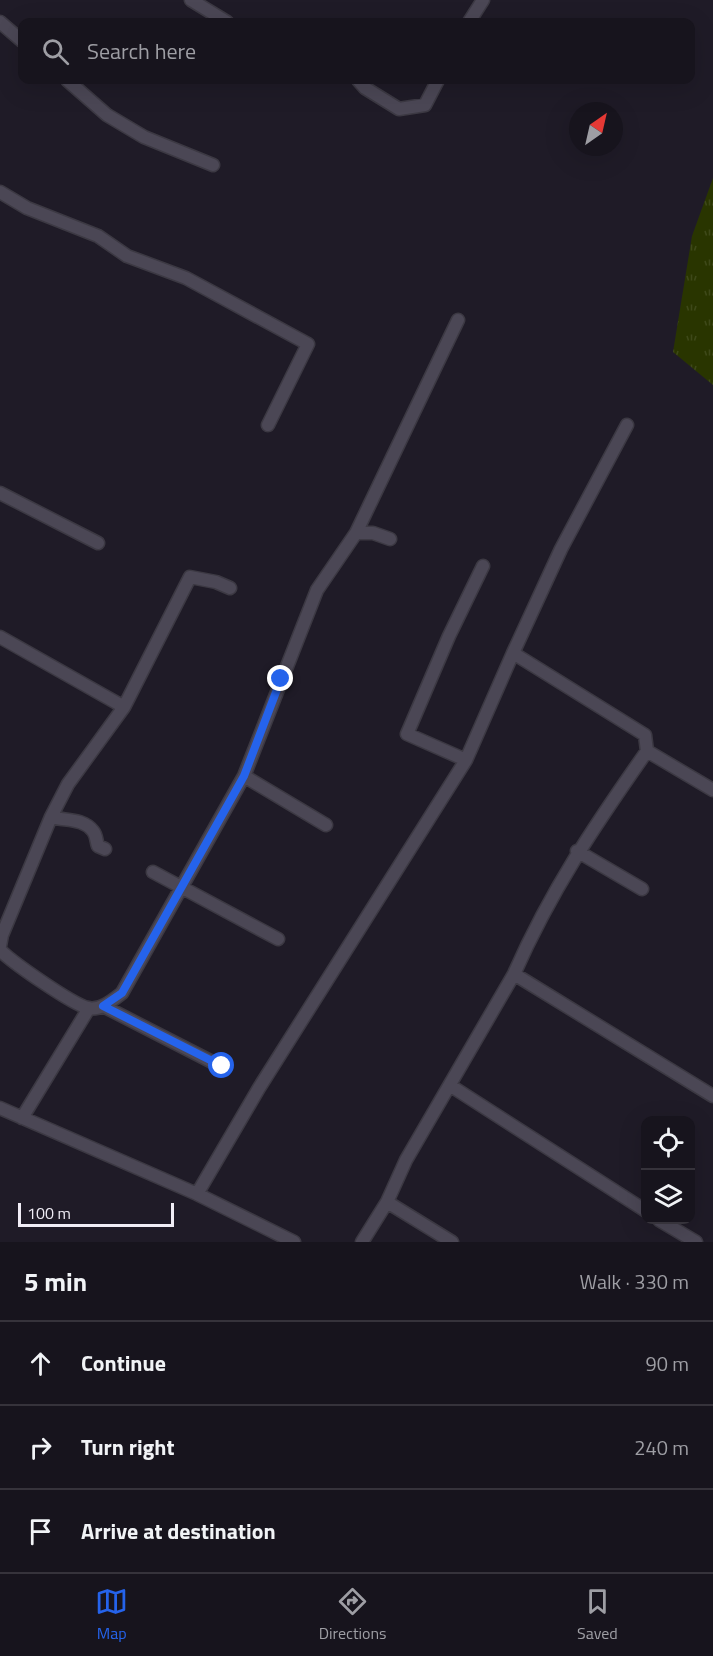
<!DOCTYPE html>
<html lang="en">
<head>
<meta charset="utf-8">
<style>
  :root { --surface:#17141d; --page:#201d26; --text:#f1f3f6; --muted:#9e9ea4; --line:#36333b; --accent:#2563eb }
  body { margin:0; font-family:"Titillium Web",sans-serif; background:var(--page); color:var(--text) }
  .controls { position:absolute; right:18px; bottom:18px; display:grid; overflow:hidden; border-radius:12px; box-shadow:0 6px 24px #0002 }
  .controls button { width:54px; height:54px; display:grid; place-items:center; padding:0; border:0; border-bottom:2px solid var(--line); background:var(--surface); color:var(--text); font:30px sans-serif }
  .compass { position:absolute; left:569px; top:102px; width:54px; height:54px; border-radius:50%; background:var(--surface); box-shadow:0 6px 24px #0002; rotate:34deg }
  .scale { position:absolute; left:18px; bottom:15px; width:156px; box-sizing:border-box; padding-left:6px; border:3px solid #f0edf6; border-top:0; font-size:16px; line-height:21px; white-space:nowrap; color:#f0edf6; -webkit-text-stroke:4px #1f1b27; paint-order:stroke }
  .stop { position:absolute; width:18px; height:18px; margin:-14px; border:4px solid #2563eb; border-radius:50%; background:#fff }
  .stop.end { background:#2563eb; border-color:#fff; box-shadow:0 2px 6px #0008 }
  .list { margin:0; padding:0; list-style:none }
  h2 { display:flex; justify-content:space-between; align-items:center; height:78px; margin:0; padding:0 24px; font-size:26px }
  h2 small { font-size:20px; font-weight:400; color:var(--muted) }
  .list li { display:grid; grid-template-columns:39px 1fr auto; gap:18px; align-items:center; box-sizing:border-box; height:84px; padding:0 24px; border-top:2px solid var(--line) }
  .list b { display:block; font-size:22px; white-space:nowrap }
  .list em { font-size:20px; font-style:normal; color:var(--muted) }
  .icon { flex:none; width:33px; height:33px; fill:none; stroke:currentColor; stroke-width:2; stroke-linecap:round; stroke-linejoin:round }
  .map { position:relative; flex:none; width:713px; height:1242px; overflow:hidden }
  .search { position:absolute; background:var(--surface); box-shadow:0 6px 24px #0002; left:18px; right:18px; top:18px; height:66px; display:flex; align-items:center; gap:15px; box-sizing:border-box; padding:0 21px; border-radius:12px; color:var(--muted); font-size:22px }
  .sheet { height:330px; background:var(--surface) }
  nav { display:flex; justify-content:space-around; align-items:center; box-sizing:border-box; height:84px; border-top:2px solid var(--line); background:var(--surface); font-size:16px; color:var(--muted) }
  nav a { display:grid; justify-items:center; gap:3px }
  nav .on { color:var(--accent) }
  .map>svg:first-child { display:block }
  .grass { fill:url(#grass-tufts) }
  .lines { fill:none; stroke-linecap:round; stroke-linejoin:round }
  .minor-casing { stroke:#3c3943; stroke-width:15 }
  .minor { stroke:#4b4755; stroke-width:12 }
  .route { stroke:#2563eb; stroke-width:8 }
</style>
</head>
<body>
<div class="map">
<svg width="713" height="1242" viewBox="0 0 713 1242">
  <defs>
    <pattern id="grass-tufts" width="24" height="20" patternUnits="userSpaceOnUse" patternTransform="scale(1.5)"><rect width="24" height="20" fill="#293500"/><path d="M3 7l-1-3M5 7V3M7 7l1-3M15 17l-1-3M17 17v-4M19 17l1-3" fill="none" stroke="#3e4919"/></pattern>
  </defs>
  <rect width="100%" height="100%" fill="#1f1b27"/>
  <path class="grass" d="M713,178V385L673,352L692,236Z"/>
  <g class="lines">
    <defs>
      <path id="minor" d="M191,0L227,22
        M0,22L22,41
        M469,22L483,0
        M67,80L107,115L144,137L213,165
        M358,80L365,88L399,109L425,105L438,80
        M0,192L27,208L98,236L127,256L186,278L308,344L268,425
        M627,425L561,549L513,653L645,735L647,751
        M0,493L98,543
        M356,533L458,320
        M0,637L124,707L68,784L51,817L2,935L0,946
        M124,707L190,577L216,582L230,588
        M466,760L407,734L449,636L483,566
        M244,776L326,825
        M713,790L647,751C595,825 551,890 514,974L713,1096
        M51,817C66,821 83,818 93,831C97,836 96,841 98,846L105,849
        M577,851L642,889
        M153,872L278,939
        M0,950C13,963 72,1004 88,1008C100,1011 113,1000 122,993L244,776L317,590L356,533H373L390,539
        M103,1006L222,1067
        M451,1086L646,1211
        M0,1108L197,1194L294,1242
        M22,1118L89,1008
        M197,1194L259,1088L466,760L513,653
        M387,1202L452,1242
        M659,1220L696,1242
        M362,1242L387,1202L406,1160L514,974"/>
    </defs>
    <use href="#minor" class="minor-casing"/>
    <use href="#minor" class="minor"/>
  </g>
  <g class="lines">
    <path class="route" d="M222,1066L103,1006L122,993L244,776L281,679"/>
  </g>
</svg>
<div class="controls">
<button><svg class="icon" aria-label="locate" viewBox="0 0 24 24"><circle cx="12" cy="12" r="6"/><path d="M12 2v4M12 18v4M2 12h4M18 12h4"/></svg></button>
<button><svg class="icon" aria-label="layers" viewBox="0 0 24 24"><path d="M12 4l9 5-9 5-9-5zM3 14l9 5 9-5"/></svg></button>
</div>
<svg class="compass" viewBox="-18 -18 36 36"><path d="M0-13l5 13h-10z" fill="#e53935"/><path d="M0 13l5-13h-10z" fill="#9e9ea4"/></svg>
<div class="scale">100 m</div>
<div class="stop" style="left:222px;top:1066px"></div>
<div class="stop end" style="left:281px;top:679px"></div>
<div class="search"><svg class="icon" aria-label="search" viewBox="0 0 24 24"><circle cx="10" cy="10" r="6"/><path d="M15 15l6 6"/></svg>Search here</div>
</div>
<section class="sheet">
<h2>5 min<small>Walk · 330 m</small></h2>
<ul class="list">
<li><svg class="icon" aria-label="ahead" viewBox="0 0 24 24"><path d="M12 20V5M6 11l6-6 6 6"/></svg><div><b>Continue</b></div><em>90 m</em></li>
<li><svg class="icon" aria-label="right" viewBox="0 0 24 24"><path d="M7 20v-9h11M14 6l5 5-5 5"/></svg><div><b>Turn right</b></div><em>240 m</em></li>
<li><svg class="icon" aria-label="arrive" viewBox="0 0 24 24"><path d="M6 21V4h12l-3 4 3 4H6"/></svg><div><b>Arrive at destination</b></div></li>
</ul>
</section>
<nav>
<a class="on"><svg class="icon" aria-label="map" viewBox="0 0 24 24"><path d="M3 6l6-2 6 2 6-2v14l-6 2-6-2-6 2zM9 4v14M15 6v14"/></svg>Map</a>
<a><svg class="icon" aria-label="directions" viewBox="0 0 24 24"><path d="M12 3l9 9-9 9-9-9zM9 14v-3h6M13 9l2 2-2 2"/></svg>Directions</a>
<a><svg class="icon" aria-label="saved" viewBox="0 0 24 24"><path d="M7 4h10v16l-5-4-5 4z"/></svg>Saved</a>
</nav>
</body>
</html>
